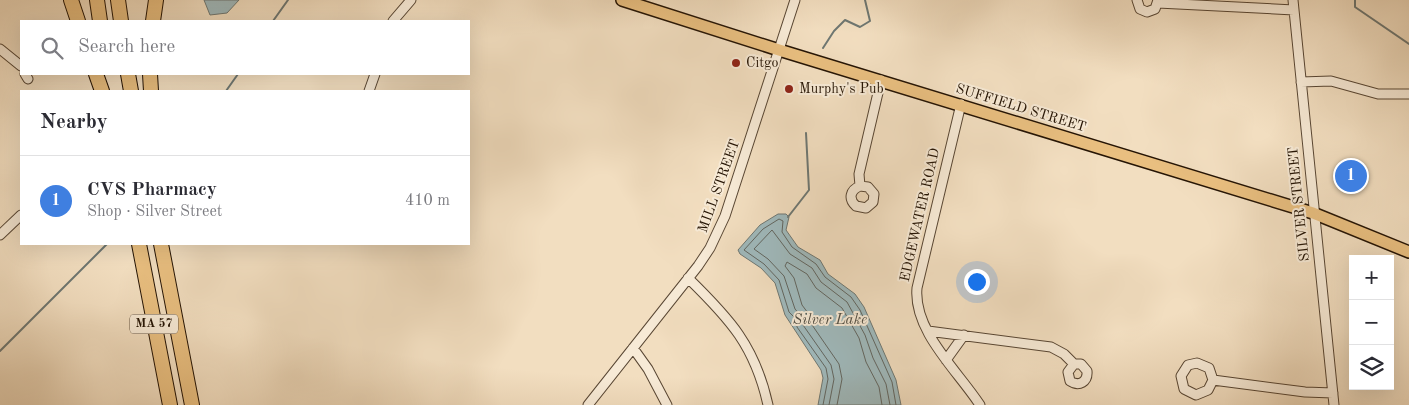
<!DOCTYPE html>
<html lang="en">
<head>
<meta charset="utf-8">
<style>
  :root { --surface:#fff; --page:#f2f2f3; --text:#2b2b33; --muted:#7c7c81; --line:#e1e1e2; --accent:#8f2418 }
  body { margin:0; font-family:"Old Standard TT",serif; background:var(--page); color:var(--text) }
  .controls { position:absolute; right:15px; bottom:15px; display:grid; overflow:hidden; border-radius:0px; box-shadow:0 5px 20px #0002 }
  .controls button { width:45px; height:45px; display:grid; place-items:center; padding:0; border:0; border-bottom:1px solid var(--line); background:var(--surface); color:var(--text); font:25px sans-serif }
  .you { position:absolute; left:976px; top:281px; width:18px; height:18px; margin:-12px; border:4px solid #fff; border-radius:50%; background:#1a73e8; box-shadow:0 0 0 8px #1a73e833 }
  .badge { display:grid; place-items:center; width:32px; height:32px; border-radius:50%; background:var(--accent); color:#fff; font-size:16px; font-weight:700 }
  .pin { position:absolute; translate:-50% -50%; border:2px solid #fff; box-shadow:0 1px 5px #0006 }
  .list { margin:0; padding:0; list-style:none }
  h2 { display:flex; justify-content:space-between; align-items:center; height:65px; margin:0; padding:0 20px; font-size:21px }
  h2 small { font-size:16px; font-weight:400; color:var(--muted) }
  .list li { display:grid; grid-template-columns:32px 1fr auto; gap:15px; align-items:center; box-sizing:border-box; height:90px; padding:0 20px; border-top:1px solid var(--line) }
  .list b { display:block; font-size:19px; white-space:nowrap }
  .list p { margin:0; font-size:16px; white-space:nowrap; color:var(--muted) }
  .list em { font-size:16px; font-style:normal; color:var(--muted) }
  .icon { flex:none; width:28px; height:28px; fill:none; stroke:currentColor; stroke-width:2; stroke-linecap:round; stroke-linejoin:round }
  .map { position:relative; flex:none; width:1409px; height:405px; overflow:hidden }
  .search { position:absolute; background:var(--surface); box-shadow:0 5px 20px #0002; left:20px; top:20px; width:450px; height:55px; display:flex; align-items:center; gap:12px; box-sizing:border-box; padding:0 18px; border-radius:0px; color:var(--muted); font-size:19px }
  .panel { position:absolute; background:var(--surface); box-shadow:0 5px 20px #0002; left:20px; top:90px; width:450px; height:155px; border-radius:0px }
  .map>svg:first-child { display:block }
  .water { fill:#9fb9bc; stroke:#6e7772 }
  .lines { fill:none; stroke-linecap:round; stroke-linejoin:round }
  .shore { stroke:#626660; stroke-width:1 }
  .stream { stroke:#6e7772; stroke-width:2 }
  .minor-casing { stroke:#584633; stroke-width:11 }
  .major-casing { stroke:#251404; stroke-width:14 }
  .highway-casing { stroke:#251404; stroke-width:16 }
  .minor { stroke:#f7ead6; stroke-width:9 }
  .major { stroke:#e9bf80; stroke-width:11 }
  .highway { stroke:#e9bf80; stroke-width:14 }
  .poi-dot { fill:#8f2418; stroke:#f7ead6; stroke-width:2 }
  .labels { text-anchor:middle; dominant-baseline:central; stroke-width:4; stroke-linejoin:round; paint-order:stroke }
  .shield { fill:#f7ead6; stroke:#645443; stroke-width:1 }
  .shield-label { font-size:12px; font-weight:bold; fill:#251404 }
  .poi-label { font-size:14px; fill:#251404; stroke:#f7ead6; text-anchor:start }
  .street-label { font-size:14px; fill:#251404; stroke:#f7ead6 }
  .water-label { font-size:15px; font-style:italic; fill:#504e44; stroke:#f7ead6 }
</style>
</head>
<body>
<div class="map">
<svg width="1409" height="405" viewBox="0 0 1409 405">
  <rect width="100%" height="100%" fill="#f2dec0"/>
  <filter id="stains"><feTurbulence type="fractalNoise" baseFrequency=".004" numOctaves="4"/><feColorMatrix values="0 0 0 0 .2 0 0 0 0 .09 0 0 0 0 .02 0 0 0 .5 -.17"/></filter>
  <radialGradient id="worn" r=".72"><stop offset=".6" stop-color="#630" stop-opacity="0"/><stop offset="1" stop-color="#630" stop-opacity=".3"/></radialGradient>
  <path class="water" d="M204,0H239L227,13L210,15Z
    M778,214H786L789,217L786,230L798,247L820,260L828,274L855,294L864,307L896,380L901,405H818L823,378L821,370L785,315L775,283L761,268L740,254L738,250L760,225Z"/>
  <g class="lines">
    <path class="shore" d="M823,405L828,379L826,368L797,327L796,319L789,312L779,280L764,264L744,250L763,229L779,219L783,221L782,232L792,247L816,264L825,277L851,297L860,310L892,382L896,405
      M829,405L834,379L831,365L803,325L801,316L795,309L784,276L768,259L754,249L772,230L790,254L812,268L821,282L847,302L865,335L873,358L886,384L890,405
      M837,405L842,379L839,364L810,322L808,313L802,305L794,278L785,266L787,262L807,274L816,288L842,308L859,338L866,362L879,387L882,405"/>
    <path class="stream" d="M1355,0V7L1409,44
      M273,21L288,0
      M823,48L834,31L845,20L860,27L870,21L865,0
      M226,91L238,74
      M788,217L809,190L806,133
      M0,351L107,244"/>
    <defs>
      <path id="minor" d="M1137,0L1140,9L1147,12L1155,9L1158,0
        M1293,0L1334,405
        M1158,3L1294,10
        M393,21L411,0
        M0,49L21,66
        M25,74L28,79
        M1301,82L1331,81L1378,94H1409
        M369,91L375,74
        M961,104L917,288C913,331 958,371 980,405
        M860,186L868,187L874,194L873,202L866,208L856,206C848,199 850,190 860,186L859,174L881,80
        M0,235L21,215
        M688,278C730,319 755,346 768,405
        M928,331L1051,347L1064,354L1074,364L1068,372L1070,381C1079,387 1088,382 1087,371L1081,364H1074
        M633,348L648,369L667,405
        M946,360L964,335
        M1213,380L1208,390L1196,395L1184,389L1181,376L1188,365L1197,363L1209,368L1213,380L1305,392L1333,393
        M588,405L698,266L710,248L725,216L795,0"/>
      <path id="major" d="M622,0L779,50L1313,213L1409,252"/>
      <path id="highway" d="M71,0L78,21
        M97,0L100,21
        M118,0L121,21
        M153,21L156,0
        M96,74L102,91
        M128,74L131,91
        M150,74L151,91
        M139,244L170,405
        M161,244L192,405"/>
    </defs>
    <use href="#minor" class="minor-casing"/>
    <use href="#major" class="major-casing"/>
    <use href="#highway" class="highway-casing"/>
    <use href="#minor" class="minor"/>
    <use href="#major" class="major"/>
    <use href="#highway" class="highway"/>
  </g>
  <g class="poi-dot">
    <circle cx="736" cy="63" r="5"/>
    <circle cx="789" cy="89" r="5"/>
  </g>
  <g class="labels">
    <rect class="shield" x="130" y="314.5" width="48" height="19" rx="4"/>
    <g class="shield-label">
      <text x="154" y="324">MA 57</text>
    </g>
    <g class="poi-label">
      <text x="746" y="63">Citgo</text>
      <text x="799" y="89">Murphy's Pub</text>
    </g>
    <g class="street-label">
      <text transform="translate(1021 108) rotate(17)">SUFFIELD STREET</text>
      <text transform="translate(719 186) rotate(-70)">MILL STREET</text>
      <text transform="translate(1299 204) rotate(-96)">SILVER STREET</text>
      <text transform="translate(920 215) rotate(-77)">EDGEWATER ROAD</text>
    </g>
    <g class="water-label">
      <text x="830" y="320">Silver Lake</text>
    </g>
  </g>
  <rect width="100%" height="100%" filter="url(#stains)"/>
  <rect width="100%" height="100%" fill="url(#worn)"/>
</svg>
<div class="controls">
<button>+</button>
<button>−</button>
<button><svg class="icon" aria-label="layers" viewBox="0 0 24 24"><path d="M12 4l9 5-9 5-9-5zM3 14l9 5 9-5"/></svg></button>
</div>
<div class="you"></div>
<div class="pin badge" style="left:1351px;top:176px;background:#3f7fe0">1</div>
<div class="search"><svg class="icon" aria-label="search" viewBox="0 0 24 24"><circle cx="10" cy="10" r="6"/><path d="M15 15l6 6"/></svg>Search here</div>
<section class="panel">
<h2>Nearby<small></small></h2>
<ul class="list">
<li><span class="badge" style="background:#3f7fe0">1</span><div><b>CVS Pharmacy</b><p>Shop · Silver Street</p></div><em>410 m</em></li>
</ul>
</section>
</div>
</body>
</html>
